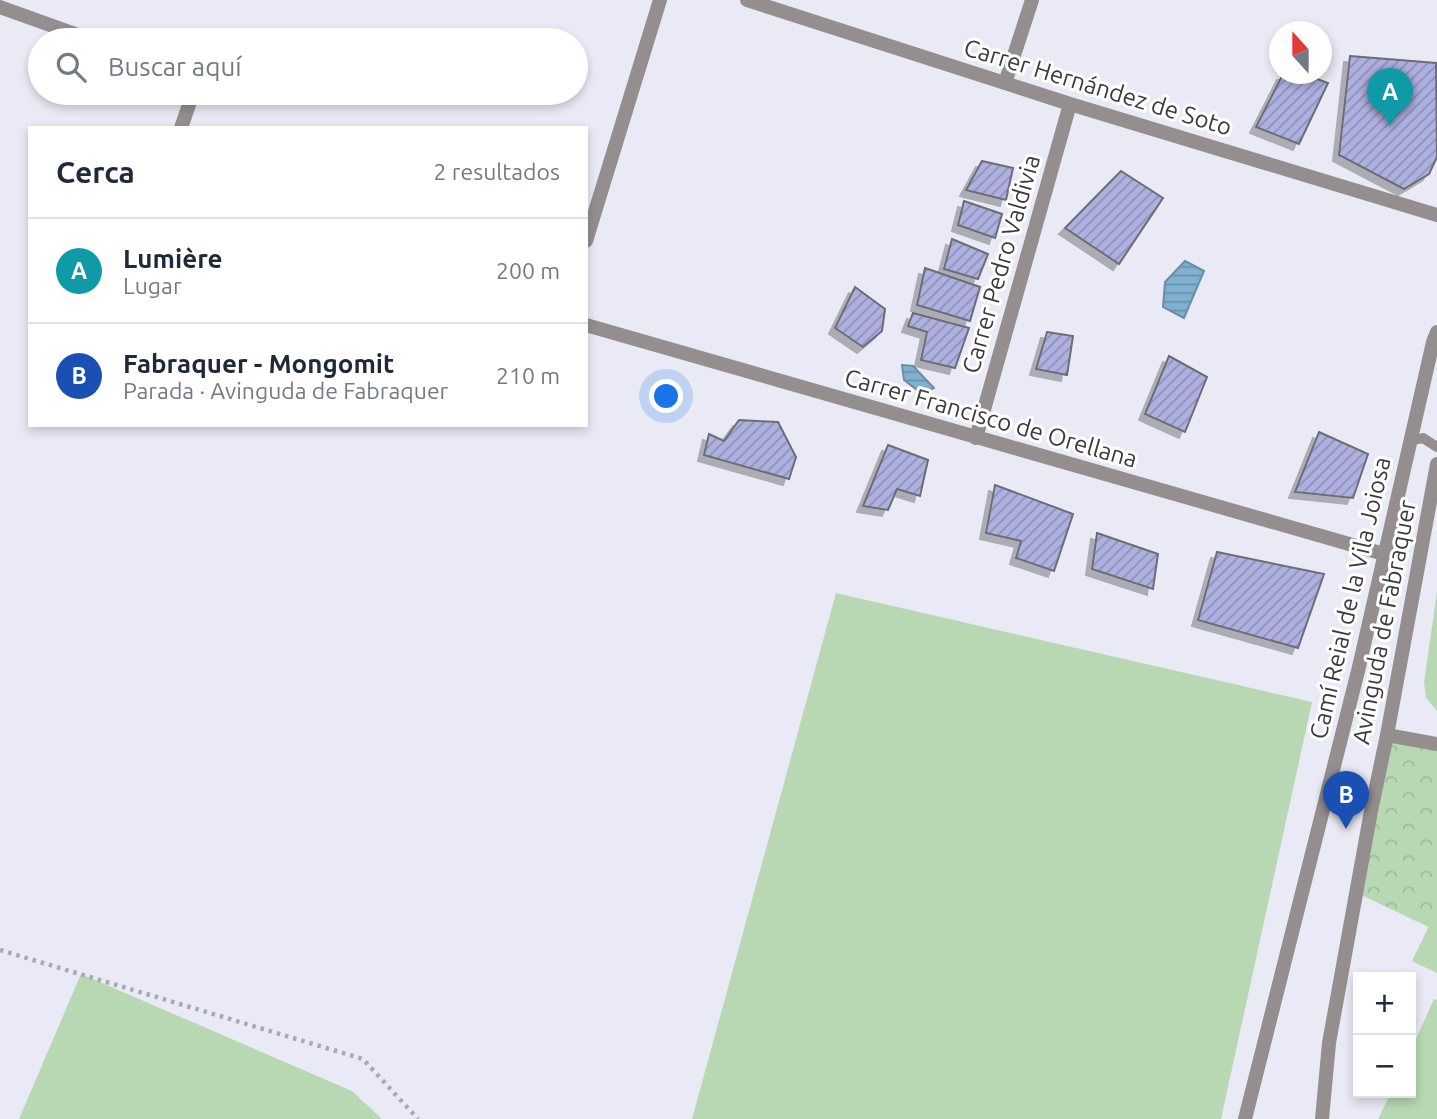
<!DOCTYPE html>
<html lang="es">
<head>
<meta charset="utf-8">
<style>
  :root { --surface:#fff; --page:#f6f6f7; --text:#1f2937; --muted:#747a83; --line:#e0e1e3; --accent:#ea580c }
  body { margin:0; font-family:Ubuntu,sans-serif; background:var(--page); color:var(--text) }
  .controls { position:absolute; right:21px; bottom:21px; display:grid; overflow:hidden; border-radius:0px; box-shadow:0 4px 10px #0003 }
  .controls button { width:63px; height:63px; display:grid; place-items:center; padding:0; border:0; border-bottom:2px solid var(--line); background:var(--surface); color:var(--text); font:35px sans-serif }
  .compass { position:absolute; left:1269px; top:21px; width:63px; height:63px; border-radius:50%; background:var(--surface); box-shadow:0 4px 10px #0003; rotate:339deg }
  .you { position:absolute; left:667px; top:397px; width:24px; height:24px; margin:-18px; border:5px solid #fff; border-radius:50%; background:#1a73e8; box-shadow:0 0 0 10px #1a73e833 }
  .badge { display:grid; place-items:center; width:46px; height:46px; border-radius:50%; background:var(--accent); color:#fff; font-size:23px; font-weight:700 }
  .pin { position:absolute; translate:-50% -58px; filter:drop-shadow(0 2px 4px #0008) }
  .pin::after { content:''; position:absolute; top:37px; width:24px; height:21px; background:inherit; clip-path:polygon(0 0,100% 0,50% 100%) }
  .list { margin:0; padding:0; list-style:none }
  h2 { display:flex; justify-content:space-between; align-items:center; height:91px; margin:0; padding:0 28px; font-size:30px }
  h2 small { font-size:23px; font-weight:400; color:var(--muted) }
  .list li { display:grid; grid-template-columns:46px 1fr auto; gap:21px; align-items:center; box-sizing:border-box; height:105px; padding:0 28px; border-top:2px solid var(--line) }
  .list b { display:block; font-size:26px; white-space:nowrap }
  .list p { margin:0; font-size:23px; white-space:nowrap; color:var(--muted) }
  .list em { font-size:23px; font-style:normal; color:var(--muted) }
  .icon { flex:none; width:38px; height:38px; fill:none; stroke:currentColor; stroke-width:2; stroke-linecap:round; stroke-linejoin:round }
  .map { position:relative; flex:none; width:1437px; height:1119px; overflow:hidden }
  .search { position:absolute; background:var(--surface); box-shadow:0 4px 10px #0003; left:28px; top:28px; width:560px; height:77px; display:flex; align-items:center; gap:18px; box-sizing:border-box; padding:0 24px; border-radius:38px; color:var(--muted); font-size:26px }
  .panel { position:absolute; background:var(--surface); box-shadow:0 4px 10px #0003; left:28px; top:126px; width:560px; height:301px; border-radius:0px }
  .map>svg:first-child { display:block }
  .grass { fill:#b8d8b3 }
  .park { fill:url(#park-crowns) }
  .water { fill:url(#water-rules); stroke:#6b8ea4; stroke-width:2 }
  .building { fill:url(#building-hatch); stroke:#6c6d76; stroke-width:2; filter:url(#shadow) }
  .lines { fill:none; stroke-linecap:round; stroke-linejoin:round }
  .path { stroke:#a8a9b1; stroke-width:4.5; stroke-dasharray:3.5 5; stroke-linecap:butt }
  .service { stroke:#948e8f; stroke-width:10 }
  .minor { stroke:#948e8f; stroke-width:14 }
  .labels { text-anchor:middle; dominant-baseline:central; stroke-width:6; stroke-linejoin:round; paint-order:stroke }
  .street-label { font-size:24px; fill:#3b3b3f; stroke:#fff }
</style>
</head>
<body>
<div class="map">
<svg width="1437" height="1119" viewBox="0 0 1437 1119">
  <defs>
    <pattern id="park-crowns" width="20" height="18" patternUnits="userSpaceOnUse" patternTransform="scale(1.75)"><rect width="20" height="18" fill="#b8d8b3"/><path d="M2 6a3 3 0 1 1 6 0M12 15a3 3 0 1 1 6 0" fill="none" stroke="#9fba9b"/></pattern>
    <pattern id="water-rules" width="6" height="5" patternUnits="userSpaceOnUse" patternTransform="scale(1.75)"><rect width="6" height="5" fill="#7fb1d0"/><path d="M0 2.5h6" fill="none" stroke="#6991aa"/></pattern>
    <pattern id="building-hatch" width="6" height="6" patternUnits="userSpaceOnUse" patternTransform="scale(1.75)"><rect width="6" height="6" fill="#aeb0e0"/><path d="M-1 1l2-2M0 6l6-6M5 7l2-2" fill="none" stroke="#8f90b7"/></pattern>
    <filter id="shadow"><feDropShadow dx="-6" dy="6" stdDeviation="0" flood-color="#0004"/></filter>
  </defs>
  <rect width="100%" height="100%" fill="#e9eaf5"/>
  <path class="grass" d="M1437,592V711L1426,698L1424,682Z
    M836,593L1312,702L1221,1119H692Z
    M1430,924L1437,928V973L1412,961Z
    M81,974L352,1091L382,1119H19Z
    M1434,999L1437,1000V1119H1378L1391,1093H1411V1050Z"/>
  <path class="park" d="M1387,735L1437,744V931L1357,893Z"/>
  <path class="water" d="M1185,261L1204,271L1184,318L1163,307L1165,282Z
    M902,365L913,366L934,388L926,392L916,389L904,380Z"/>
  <path class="building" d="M1350,56L1436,63L1437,157L1429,174L1404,189L1339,155Z
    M1283,74H1304L1328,83L1299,144L1256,127Z
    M982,161L1013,168L1006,200L966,190Z
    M1121,171L1163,198L1119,264L1065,228Z
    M964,201L1002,214L995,238L958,225Z
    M952,239L988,254L978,279L944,269Z
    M925,268L980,287L970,321L917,305Z
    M855,287L885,309L882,331L863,347L835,328Z
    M913,313L969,328L955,368L921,360L927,332L908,326Z
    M1047,332L1073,336L1067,375L1036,369Z
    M1169,356L1207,377L1185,432L1145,414Z
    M739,420L778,422L796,457L789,479L704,455L709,434L724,441Z
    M1319,432L1368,454L1353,498L1295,492Z
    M888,445L928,460L920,496L897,489L888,510L863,506Z
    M995,485L1073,514L1054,571L1016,558L1021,541L986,533Z
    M1097,533L1158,554L1153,589L1092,569Z
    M1217,552L1324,574L1298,648L1198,620Z"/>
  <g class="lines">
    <path class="path" d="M0,950L363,1059L418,1119"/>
    <path class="service" d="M1410,441L1423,438L1437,447"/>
    <path class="minor" d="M747,0L1070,104L1437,215
      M0,7L92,40
      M1005,83L1032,0
      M181,128L193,93
      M586,241L660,0
      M586,325L1384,554
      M976,438L1070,104
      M1387,735L1437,744
      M1245,1119L1359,667L1433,342L1437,332
      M1322,1119L1329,1043L1371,811L1387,735L1437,464"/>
  </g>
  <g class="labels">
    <g class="street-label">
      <text transform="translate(1098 87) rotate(17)">Carrer Hernández de Soto</text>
      <text transform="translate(1001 264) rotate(-74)">Carrer Pedro Valdivia</text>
      <text transform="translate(991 418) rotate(16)">Carrer Francisco de Orellana</text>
      <text transform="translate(1350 598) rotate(-77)">Camí Reial de la Vila Joiosa</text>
      <text transform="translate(1384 622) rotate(-79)">Avinguda de Fabraquer</text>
    </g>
  </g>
</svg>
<div class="controls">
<button>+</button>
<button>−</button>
</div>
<svg class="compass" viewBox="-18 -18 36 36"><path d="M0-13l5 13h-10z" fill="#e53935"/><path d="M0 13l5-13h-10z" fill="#747a83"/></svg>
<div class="you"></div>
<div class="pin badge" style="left:1390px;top:126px;background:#0f9aa8">A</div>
<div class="pin badge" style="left:1346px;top:829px;background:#1a4fb4">B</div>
<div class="search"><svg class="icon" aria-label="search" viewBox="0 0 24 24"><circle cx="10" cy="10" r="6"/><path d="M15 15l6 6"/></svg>Buscar aquí</div>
<section class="panel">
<h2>Cerca<small>2 resultados</small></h2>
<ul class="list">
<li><span class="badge" style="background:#0f9aa8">A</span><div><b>Lumière</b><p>Lugar</p></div><em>200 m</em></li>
<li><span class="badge" style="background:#1a4fb4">B</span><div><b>Fabraquer - Mongomit</b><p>Parada · Avinguda de Fabraquer</p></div><em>210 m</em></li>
</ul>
</section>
</div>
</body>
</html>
